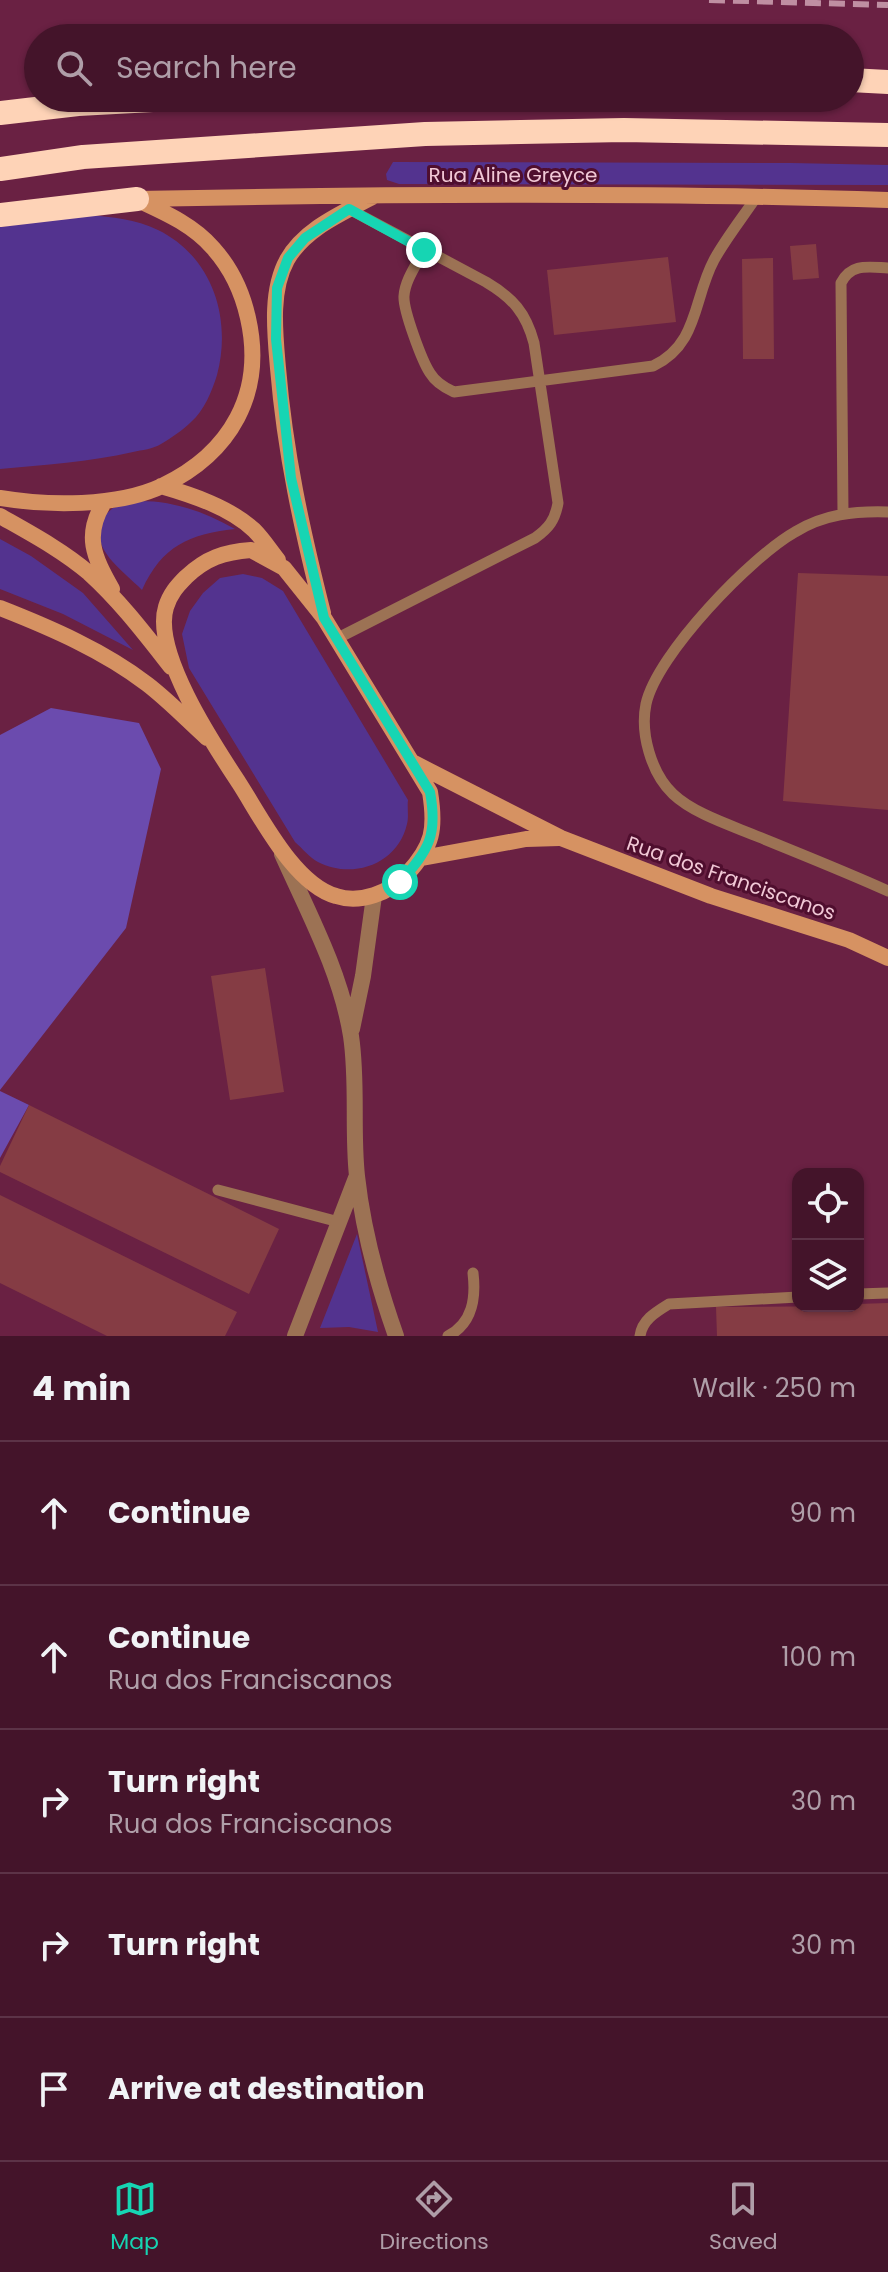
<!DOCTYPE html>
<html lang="en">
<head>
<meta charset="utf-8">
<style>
  :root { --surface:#44142a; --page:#4b1d32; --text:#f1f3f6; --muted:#af9ea8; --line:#5c3347; --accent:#16d5b3 }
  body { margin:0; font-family:Poppins,sans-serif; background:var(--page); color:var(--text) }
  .controls { position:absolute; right:24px; bottom:24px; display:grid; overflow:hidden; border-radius:16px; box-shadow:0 2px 6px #0004 }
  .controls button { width:72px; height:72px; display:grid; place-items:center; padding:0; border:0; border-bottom:2px solid var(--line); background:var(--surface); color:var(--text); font:40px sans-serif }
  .stop { position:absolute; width:24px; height:24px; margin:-18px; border:6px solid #16d5b3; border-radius:50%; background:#fff }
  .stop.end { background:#16d5b3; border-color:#fff; box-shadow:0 2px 8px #0008 }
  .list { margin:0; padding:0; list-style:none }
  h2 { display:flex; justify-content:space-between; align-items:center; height:104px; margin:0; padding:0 32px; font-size:34px }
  h2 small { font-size:26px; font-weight:400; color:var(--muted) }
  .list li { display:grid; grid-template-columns:52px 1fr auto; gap:24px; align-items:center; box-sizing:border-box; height:144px; padding:0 32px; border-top:2px solid var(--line) }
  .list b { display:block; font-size:30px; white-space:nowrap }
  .list p { margin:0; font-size:26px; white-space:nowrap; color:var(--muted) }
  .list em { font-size:26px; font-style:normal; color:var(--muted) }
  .icon { flex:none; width:44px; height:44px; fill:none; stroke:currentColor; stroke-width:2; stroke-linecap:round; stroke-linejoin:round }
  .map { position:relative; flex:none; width:888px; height:1336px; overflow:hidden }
  .search { position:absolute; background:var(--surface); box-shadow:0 2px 6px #0004; left:24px; right:24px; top:24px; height:88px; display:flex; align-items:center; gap:20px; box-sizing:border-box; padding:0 28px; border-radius:44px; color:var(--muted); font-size:30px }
  .sheet { height:824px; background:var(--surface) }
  nav { display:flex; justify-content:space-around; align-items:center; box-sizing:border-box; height:112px; border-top:2px solid var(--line); background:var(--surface); font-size:22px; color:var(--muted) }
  nav a { display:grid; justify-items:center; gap:4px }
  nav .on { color:var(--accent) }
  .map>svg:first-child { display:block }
  .built { fill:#6a2143; fill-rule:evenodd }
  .green { fill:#53338f }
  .forest { fill:#6b4bae }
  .building { fill:#853c44 }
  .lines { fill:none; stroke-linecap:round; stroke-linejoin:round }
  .service { stroke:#9c7254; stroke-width:11 }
  .tertiary { stroke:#9c7254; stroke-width:16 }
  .secondary { stroke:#d69262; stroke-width:16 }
  .motorway { stroke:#fed3b7; stroke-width:24 }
  .rail { stroke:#bf8fa2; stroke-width:6; stroke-dasharray:16 8; stroke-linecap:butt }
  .route { stroke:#16d5b3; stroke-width:10 }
  .labels { text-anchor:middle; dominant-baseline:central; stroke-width:6; stroke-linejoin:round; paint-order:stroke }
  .street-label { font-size:20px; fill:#f1c8d6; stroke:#4f0e2e }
</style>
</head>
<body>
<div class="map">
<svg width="888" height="1336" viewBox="0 0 888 1336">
  <rect width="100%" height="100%" fill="#5b1a38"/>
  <path class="built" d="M0,0H888V1336H0ZM38,38H850V98H38ZM798,1174H858V1306H798Z"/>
  <path class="green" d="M393,162L791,163L888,165V185L399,184L387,180L386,174Z
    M88,215C113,217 135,219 158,230C213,257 232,319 217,375C212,391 204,411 191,422C183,430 171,438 161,444C153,449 142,450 133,452C89,462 44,465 0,469V227Z
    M140,501C174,501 205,512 235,529C189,534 162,546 142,590C121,569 93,552 99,520L113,508Z
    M0,539L31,556L83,593L133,650L63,614L0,589Z
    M243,574L262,578L283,591L408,800C407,807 409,817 407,824C398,864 353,880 318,862C310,858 302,848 295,842L189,668L182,634L190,611L203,593L220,578Z
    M357,1234L378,1332L349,1327L320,1328Z"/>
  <path class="forest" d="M51,708L139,723L161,769L126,928L0,1090V735Z
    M0,1091L29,1105L0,1158Z"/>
  <path class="building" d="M816,244L819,278L793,280L790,246Z
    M668,257L676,322L554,335L547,270Z
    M773,258L774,359H743L742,259Z
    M798,573L888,576V810L783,801Z
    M265,968L284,1092L230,1100L211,976Z
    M29,1105L279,1229L249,1294L0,1172V1166Z
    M0,1195L237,1312L225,1336H107L0,1283Z
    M888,1303V1336H717L716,1307L858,1306V1304Z"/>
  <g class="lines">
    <path class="service" d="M424,250C417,264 405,280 404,296C403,310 422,361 430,373C436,383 445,388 454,392L653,366C699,344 693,299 714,260C726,238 743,217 757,196
      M888,512C855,511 824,514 795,532C751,557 657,654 646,704C640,733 651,773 673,794C694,814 733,826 759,837C803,855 846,872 888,891
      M843,513L841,283C851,263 868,267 888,268
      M336,639L535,538C549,528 555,520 558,503L534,343C526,313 513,298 486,282L349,209
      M218,1190L339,1222
      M858,1294L888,1293
      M448,1336C473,1323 476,1298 473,1273
      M640,1336C642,1320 656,1312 669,1304L798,1297"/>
    <path class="tertiary" d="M282,854C308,912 341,973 351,1036C358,1083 352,1130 357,1176C363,1231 378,1285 396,1336
      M352,1029L363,976L374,896
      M295,1336L356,1178"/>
    <path class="secondary" d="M137,199C387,194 638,192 888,200
      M161,486C192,495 229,507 254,530C263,539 270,550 278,560
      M0,498C48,506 117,507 162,486C231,453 265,393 248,318C242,291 231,268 213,248C194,226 168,214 142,202
      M105,501C83,535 94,557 112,589
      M0,516C30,533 62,550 89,573C120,601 145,634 171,667
      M251,550L284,568L324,618L430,792C436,829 433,846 407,874C390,893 360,904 336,896C294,884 261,817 239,783C214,745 152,652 166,607C170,594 177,586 186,577C206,558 224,552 251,550Z
      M0,608C51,628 104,651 147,684C168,700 187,720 207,738
      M323,613C302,530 285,453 278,368C275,333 270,291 287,260C305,228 343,213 374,196
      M414,763L561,838L711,896L849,940L888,958
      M422,858L526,839L559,838"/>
    <path class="motorway" d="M850,80L888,82
      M0,113L78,104L190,98
      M0,169L83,157L425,134L624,130L888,135
      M0,215L137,199"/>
    <path class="rail" d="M709,0L888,5"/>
  </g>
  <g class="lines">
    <path class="route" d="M400,882C429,850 438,835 430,792L324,618L291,478L276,339L277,288L288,258L305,238L349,209L424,250"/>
  </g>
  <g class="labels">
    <g class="street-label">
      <text x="513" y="175">Rua Aline Greyce</text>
      <text transform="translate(731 878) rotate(19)">Rua dos Franciscanos</text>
    </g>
  </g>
</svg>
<div class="controls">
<button><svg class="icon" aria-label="locate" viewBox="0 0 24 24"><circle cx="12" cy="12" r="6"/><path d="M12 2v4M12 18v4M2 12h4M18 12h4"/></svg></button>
<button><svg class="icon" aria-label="layers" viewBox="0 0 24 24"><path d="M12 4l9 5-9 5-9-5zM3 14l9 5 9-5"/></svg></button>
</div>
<div class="stop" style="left:400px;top:882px"></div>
<div class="stop end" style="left:424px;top:250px"></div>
<div class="search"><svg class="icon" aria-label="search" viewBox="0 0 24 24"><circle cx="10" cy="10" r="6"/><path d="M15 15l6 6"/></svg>Search here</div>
</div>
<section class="sheet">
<h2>4 min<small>Walk · 250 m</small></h2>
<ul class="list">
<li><svg class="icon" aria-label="ahead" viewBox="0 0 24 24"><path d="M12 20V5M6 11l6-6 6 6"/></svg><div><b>Continue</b></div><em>90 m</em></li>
<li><svg class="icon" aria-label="ahead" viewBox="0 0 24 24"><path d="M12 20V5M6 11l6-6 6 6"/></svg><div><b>Continue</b><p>Rua dos Franciscanos</p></div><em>100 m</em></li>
<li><svg class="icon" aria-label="right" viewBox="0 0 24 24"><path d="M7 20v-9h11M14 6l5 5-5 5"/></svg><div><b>Turn right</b><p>Rua dos Franciscanos</p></div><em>30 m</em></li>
<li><svg class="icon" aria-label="right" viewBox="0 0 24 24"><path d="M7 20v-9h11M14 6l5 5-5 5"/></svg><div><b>Turn right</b></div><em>30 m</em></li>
<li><svg class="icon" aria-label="arrive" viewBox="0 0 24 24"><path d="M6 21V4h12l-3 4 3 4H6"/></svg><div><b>Arrive at destination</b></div></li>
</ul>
</section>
<nav>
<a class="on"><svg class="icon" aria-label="map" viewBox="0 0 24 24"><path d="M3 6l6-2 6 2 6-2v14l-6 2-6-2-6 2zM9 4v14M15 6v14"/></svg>Map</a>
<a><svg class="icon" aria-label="directions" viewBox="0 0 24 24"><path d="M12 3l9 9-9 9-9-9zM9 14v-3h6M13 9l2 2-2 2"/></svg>Directions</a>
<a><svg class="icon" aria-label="saved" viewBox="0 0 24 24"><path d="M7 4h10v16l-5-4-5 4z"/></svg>Saved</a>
</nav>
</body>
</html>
